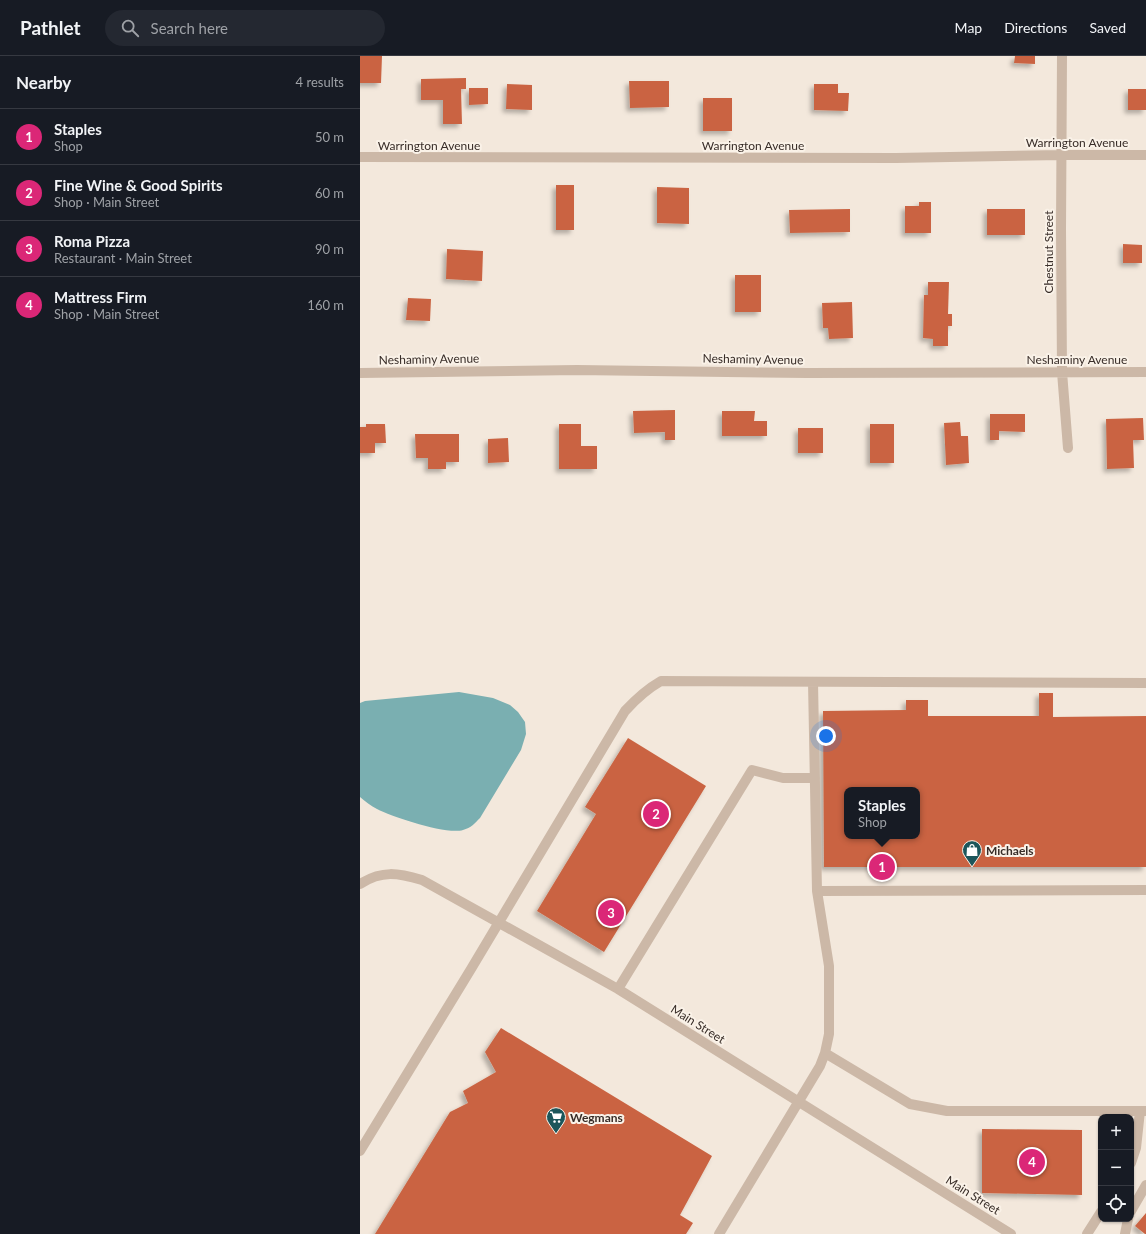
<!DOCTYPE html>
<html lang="en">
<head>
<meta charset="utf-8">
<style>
  :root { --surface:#171b24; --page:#242831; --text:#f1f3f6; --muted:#9ea1a6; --line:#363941; --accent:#db2777 }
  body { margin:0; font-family:Lato,sans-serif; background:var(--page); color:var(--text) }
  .controls { position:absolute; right:12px; bottom:12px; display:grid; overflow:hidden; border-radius:8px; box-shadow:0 1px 3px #0004 }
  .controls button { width:36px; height:36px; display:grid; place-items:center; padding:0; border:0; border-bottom:1px solid var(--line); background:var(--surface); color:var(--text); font:20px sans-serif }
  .you { position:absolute; left:466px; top:680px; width:14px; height:14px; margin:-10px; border:3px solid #fff; border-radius:50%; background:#1a73e8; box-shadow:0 0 0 6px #1a73e833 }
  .badge { display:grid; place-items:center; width:26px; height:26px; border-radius:50%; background:var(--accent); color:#fff; font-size:13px; font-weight:700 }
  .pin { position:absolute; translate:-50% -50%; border:2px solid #fff; box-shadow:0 1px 4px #0006 }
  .popup { position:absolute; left:484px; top:731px; width:76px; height:52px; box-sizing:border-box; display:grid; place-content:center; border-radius:8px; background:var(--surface); filter:drop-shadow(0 1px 3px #0005); font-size:13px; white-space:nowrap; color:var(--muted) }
  .popup b { font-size:15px; color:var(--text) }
  .popup::after { content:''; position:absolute; left:50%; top:100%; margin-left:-8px; border:8px solid transparent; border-top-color:var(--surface) }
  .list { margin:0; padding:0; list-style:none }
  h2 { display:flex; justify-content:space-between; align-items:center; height:52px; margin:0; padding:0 16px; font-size:17px }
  h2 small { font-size:13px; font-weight:400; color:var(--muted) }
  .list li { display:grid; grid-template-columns:26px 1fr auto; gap:12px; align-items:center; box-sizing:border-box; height:56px; padding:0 16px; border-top:1px solid var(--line) }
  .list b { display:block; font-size:15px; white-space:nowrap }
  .list p { margin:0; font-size:13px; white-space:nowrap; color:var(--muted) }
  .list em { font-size:13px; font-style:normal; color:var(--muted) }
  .icon { flex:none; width:22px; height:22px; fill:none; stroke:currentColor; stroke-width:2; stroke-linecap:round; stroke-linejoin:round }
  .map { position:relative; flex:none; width:786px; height:1178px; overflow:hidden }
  header { display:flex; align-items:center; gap:24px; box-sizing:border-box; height:56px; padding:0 20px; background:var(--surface); border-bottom:1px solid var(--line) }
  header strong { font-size:19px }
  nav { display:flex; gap:22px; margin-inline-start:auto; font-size:14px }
  .search { width:280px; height:36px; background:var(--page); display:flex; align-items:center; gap:10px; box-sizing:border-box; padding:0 14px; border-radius:22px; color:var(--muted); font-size:15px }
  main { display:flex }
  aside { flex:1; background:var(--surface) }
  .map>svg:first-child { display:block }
  .water { fill:#7aafb1 }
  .building { fill:#ca6442; fill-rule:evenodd; filter:url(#shadow) }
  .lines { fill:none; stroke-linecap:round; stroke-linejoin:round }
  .minor { stroke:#ccb8a7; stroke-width:10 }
  .labels { text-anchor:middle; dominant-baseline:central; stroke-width:4; stroke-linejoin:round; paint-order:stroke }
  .street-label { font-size:12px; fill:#382d28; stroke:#faf2e8 }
  .poi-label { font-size:12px; font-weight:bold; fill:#382d28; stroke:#faf2e8; text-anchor:start }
</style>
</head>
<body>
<header>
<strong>Pathlet</strong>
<div class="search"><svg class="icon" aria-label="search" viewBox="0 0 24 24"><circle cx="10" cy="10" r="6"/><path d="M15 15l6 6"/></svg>Search here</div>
<nav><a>Map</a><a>Directions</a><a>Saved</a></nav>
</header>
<main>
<aside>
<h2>Nearby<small>4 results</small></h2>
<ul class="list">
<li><span class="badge">1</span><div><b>Staples</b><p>Shop</p></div><em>50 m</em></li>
<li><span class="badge">2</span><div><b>Fine Wine &amp; Good Spirits</b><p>Shop · Main Street</p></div><em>60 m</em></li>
<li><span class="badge">3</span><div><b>Roma Pizza</b><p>Restaurant · Main Street</p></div><em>90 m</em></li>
<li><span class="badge">4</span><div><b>Mattress Firm</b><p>Shop · Main Street</p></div><em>160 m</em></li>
</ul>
</aside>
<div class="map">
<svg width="786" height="1178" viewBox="0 0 786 1178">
  <defs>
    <filter id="shadow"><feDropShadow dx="-3.5" dy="3.5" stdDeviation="2" flood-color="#0004"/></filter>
  </defs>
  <rect width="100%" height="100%" fill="#f3e8dc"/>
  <path class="water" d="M99,636L133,642L150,649L158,656L165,666L166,678L161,694L120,762C115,767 111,772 103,774C86,779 33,761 17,753C11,750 5,745 0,741V647L5,645Z"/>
  <path class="building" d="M0,0H22L21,27H0Z
    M655,0H675V8L654,7Z
    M106,22V33H101L102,68H83V44H61V23Z
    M269,25H309V51L270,52Z
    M147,28L172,29V54L146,53Z
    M454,28H478V37H489L488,55L454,54Z
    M109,32H128V48L109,49Z
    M768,33H786V54H768Z
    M343,42H372V75H343Z
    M196,129H214V174H196Z
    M297,131L329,132V168L297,167Z
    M559,146H571V177H545V150H559Z
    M490,153V176L430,177L429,154Z
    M627,153H665V179H627Z
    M763,188L782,189V207H763Z
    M87,193L123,195L122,225L86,223Z
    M375,219H401V256H375Z
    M568,226H589L588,258H592V270H588V290H573V283L563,282L564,239H568Z
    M48,242L71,243L70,265L46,264Z
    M492,246L493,282L469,283L468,272H463L462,247Z
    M315,354V384H305V376L274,377L273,355Z
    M362,355H395L394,365H407V380H362Z
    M630,358H665V376L639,375V384H630Z
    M783,362L784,384H773L774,412L747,413L746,363Z
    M600,366L601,380H608L609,407L586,409L584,367Z
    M6,368H25L26,387H15V397H0V371H6Z
    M199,368H221V390H237V413H199Z
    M510,368H534V407H510Z
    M438,372H463V397H438Z
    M55,378H99V406H86V413H68V402H56Z
    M148,382L149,406L128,407V383Z
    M679,637H693V661L786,660V811H464L463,655L546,654V644H568V660H679ZM487,734H557V780H487Z
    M268,682L346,730L244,896L177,855L236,758L225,751Z
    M141,972L352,1100L320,1159L333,1167L326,1178H15L90,1056L108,1047L103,1035L136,1016L125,996Z
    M622,1073L722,1074V1139L622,1137Z
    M786,1157V1178H785L775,1170Z"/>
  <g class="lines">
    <path class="minor" d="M702,0L701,173L702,316L708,392
      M0,101L536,102L701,99H786
      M0,317L217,314L447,317L786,316
      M0,828C22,814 38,817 62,824L258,933L651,1178
      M457,835L786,834
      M258,933L392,714L423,722H455
      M465,997L550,1048L587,1055H786
      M0,1095L111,913L265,655C276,643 287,633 301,625L786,627
      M771,1107L776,1092L780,1055
      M771,1155L786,1129
      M359,1178L460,1010L465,997L469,978V910L457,835L453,626
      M727,1178L741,1156
      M765,1178L768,1163"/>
  </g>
  <defs>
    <symbol id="shop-pin" viewBox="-11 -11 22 30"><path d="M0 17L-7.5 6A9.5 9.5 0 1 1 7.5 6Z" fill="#1c565b" stroke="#faf2e8"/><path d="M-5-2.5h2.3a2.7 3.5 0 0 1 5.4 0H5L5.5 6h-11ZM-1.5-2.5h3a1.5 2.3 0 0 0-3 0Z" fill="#fff"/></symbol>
    <symbol id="supermarket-pin" viewBox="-11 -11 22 30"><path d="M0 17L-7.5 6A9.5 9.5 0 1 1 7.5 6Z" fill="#1c565b" stroke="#faf2e8"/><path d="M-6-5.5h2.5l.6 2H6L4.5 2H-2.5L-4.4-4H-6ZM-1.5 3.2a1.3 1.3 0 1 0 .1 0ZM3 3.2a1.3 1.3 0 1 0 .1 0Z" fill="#fff"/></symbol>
  </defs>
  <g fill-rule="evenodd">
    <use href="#shop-pin" x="601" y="783" width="22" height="30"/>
    <use href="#supermarket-pin" x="185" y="1050" width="22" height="30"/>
  </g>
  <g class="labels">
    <g class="street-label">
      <text x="717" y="86">Warrington Avenue</text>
      <text x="69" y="89">Warrington Avenue</text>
      <text x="393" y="89">Warrington Avenue</text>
      <text transform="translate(688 196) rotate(-90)">Chestnut Street</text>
      <text transform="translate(69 303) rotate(-1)">Neshaminy Avenue</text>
      <text transform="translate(393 303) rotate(1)">Neshaminy Avenue</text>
      <text x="717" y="303">Neshaminy Avenue</text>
      <text transform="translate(338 968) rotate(32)">Main Street</text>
      <text transform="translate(613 1139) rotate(32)">Main Street</text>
    </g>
    <g class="poi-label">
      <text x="626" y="794">Michaels</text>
      <text x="210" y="1061">Wegmans</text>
    </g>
  </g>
</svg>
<div class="controls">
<button>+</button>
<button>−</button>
<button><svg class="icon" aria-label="locate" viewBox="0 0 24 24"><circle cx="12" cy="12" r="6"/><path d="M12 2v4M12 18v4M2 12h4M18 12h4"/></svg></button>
</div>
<div class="you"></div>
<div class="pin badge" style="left:522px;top:811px">1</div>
<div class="popup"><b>Staples</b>Shop</div>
<div class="pin badge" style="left:296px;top:758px">2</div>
<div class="pin badge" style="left:251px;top:857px">3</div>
<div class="pin badge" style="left:672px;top:1106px">4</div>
</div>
</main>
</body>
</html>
